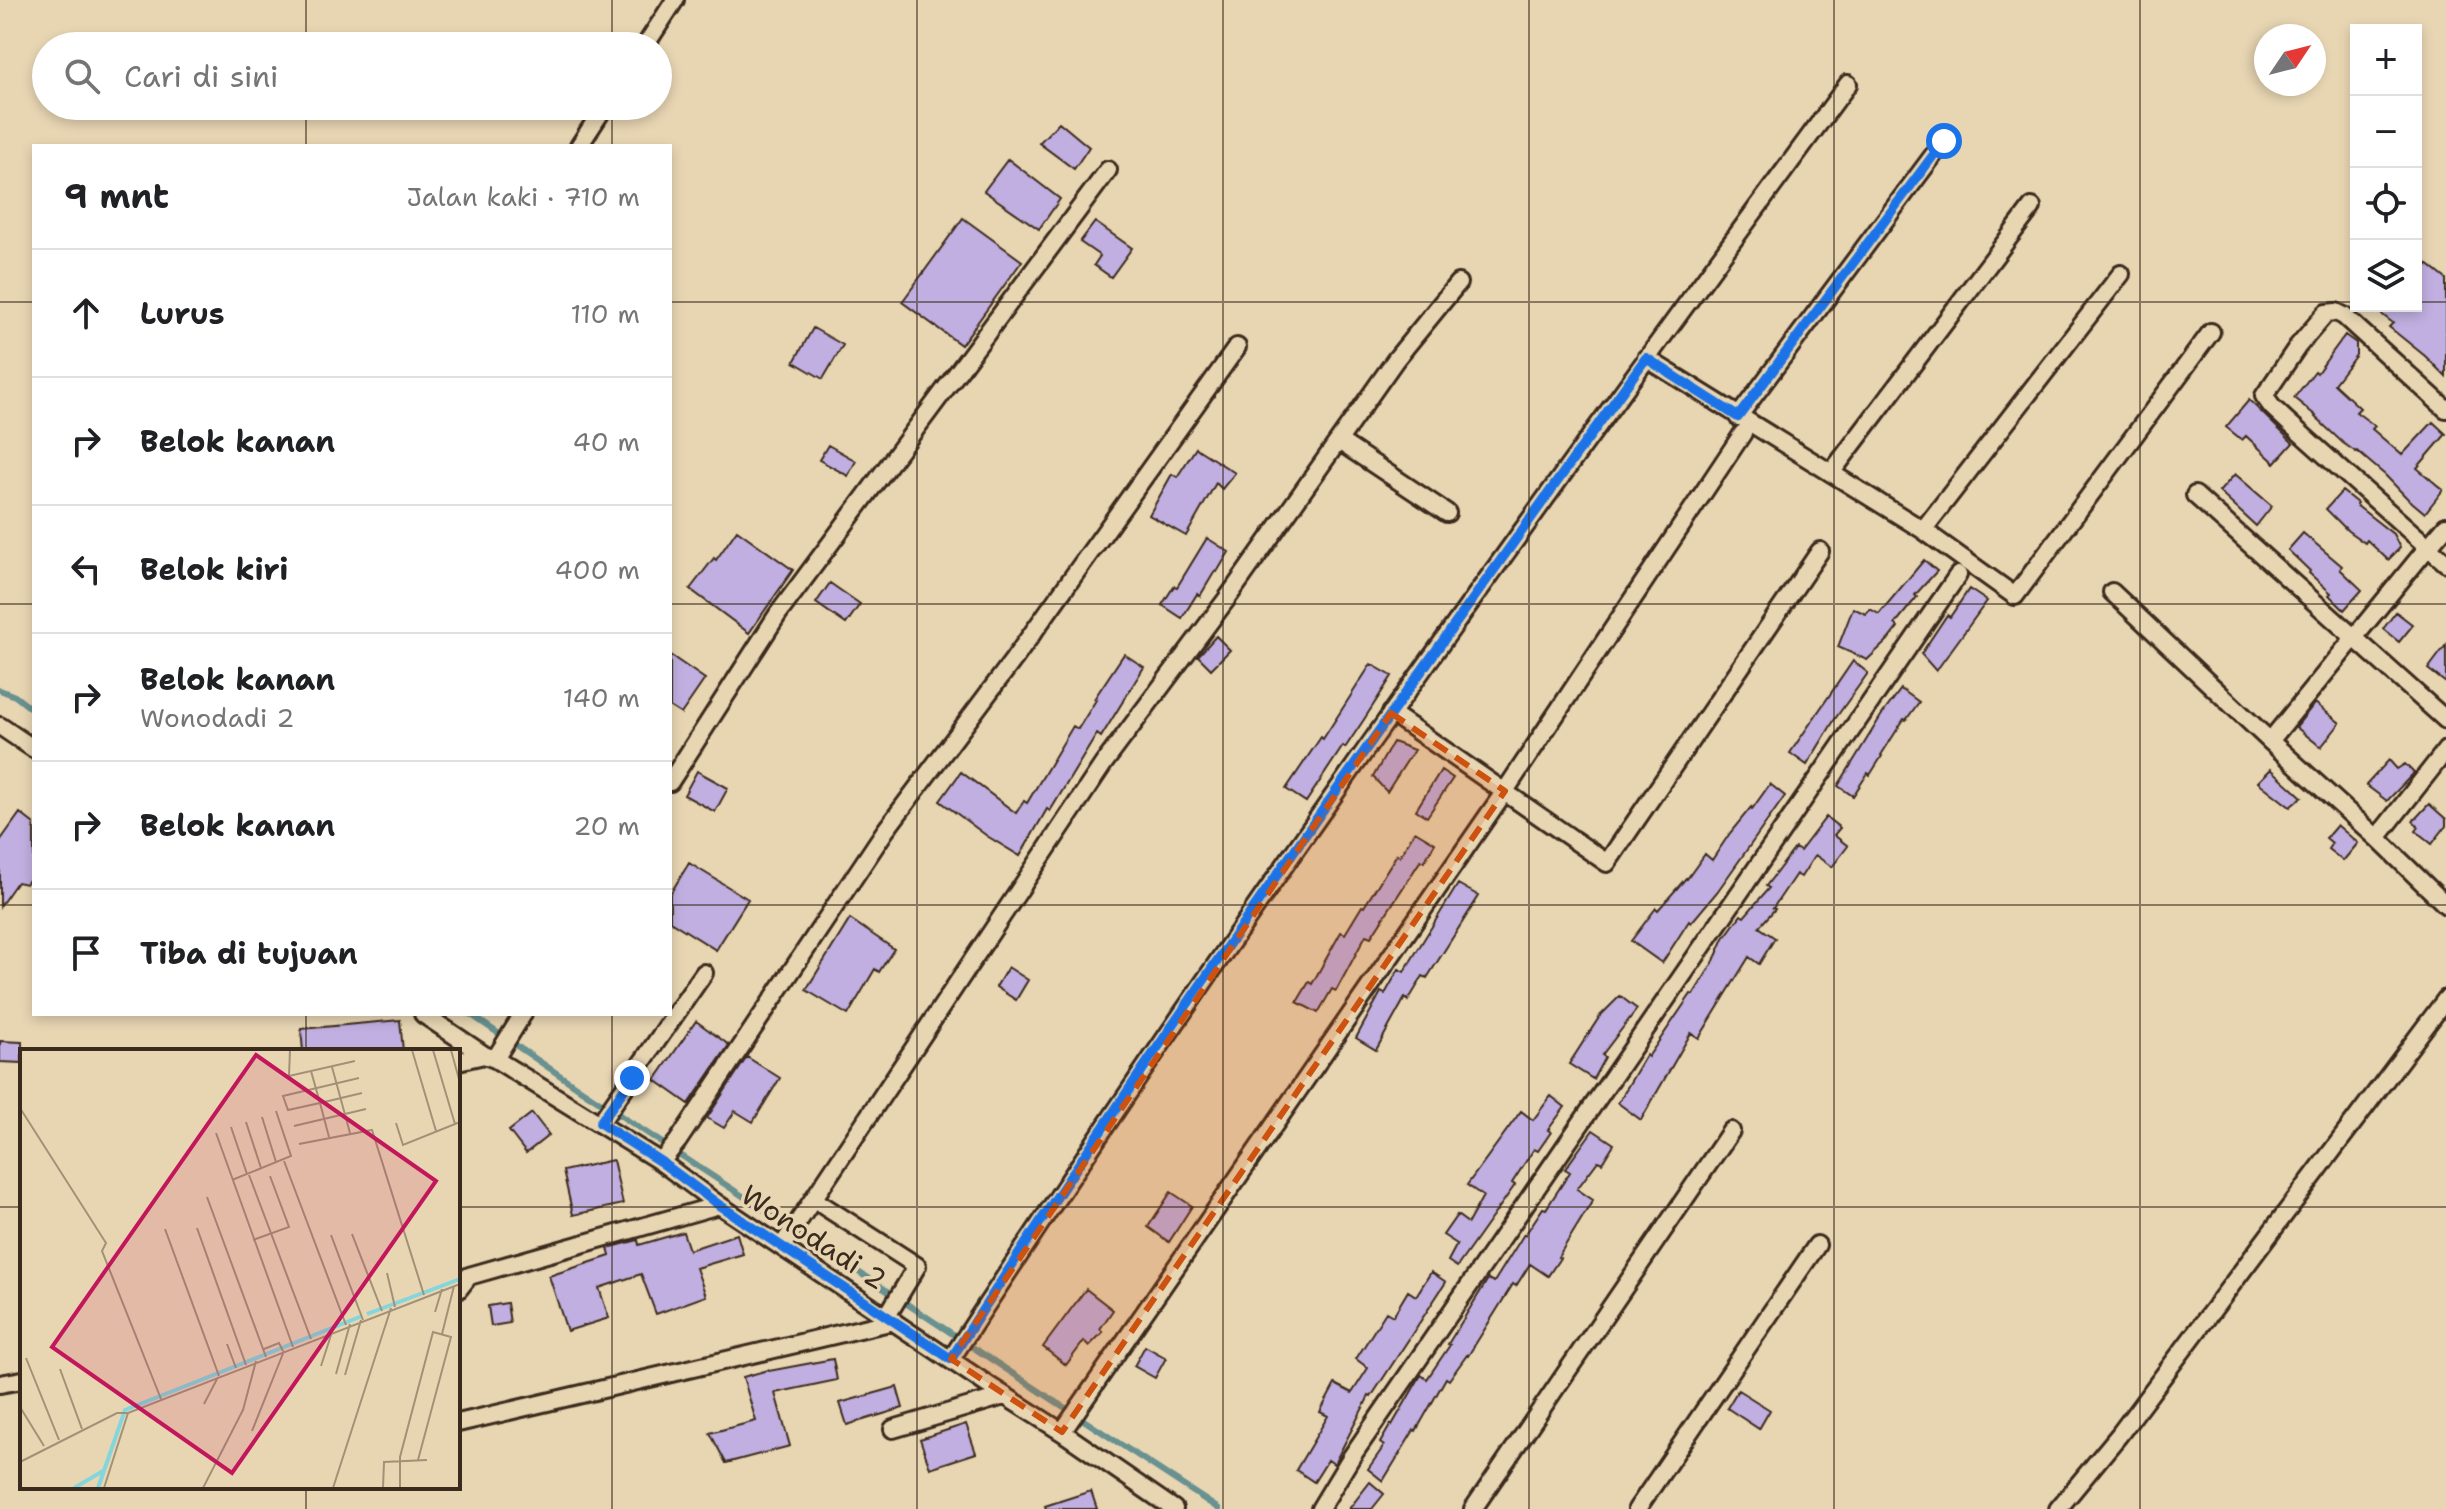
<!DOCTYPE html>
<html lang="id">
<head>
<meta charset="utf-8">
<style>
  :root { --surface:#fff; --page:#f6f6f6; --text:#202124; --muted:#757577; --line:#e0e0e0 }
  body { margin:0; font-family:"Shantell Sans",sans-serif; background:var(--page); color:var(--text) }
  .controls { position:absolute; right:24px; top:24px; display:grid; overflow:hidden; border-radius:0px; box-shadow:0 4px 12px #0003 }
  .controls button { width:72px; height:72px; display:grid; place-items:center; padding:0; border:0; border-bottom:2px solid var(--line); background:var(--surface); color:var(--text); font:40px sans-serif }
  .compass { position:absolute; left:2254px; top:24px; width:72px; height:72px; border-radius:50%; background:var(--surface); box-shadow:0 4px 12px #0003; rotate:55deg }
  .stop { position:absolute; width:24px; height:24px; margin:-18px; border:6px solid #1a73e8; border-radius:50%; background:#fff }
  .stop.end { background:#1a73e8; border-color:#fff; box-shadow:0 2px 8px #0008 }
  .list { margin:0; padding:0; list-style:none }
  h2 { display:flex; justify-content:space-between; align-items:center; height:104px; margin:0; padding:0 32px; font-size:34px }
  h2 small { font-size:26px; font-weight:400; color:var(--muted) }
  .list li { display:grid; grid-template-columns:52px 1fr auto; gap:24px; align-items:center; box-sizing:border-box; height:128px; padding:0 32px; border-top:2px solid var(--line) }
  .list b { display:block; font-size:30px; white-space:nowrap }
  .list p { margin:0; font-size:26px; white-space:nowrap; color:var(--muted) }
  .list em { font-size:26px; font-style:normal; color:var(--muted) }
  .icon { flex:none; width:44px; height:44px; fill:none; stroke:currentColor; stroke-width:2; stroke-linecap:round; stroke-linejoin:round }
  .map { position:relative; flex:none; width:2446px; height:1509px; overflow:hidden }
  .search { position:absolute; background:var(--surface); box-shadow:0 4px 12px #0003; left:32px; top:32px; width:640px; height:88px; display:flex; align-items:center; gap:20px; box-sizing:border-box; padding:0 28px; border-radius:44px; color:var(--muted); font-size:30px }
  .panel { position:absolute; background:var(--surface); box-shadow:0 4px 12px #0003; left:32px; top:144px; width:640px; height:872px; border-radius:0px }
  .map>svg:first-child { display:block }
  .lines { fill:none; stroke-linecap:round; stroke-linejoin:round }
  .stream { stroke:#679190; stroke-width:6 }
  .building { fill:#c0afe0; stroke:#3b2a1e; stroke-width:2 }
  .minor-casing { stroke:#3b2a1e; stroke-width:22 }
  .minor { stroke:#e8d6b3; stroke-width:16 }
  .route { stroke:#1a73e8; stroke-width:10 }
  .marked { fill:#ce520f; fill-opacity:0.2; stroke:#ce520f; stroke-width:6; stroke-dasharray:16 10; stroke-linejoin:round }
  .grid { fill:none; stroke:#3b2a1e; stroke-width:2; stroke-opacity:0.55 }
  .labels { text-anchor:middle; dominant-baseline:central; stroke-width:7; stroke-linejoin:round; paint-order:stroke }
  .street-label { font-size:28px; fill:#3b2a1e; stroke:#e8d6b3 }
  .inset-river { fill:none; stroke:#84d6dc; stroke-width:4 }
  .inset-road { fill:none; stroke:#a39177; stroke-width:2 }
  .view { fill:#c2185b; fill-opacity:0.15; stroke:#c2185b; stroke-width:4 }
  .inset-edge { fill:none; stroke:#3b2a1e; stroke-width:4 }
</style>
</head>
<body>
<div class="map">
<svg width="2446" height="1509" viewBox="0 0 2446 1509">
  <rect width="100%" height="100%" fill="#e8d6b3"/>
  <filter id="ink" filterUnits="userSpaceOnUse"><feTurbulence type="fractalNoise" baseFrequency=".0125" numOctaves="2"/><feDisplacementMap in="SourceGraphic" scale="16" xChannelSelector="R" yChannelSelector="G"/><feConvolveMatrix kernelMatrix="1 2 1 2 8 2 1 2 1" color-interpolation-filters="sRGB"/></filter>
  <g filter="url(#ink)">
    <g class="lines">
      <path class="stream" d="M0,690L15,696L34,711
        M470,1014L580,1089L1219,1509"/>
    </g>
    <path class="building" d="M1059,122L1089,147L1074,169L1039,143Z
      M1008,159L1060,199L1039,229L984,191Z
      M963,218L1022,261L961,345L902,302Z
      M1095,222L1132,248L1111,277L1094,265L1100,256L1080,242Z
      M2416,255L2446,279V377L2425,356L2389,327L2393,323L2371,306H2416Z
      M813,328L843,345L823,379L794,362Z
      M2345,335L2356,343V355L2334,384L2360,408L2356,412L2375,426L2372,429L2402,455L2433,422L2446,434L2417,468L2443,490L2425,513L2407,498L2385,475L2357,451L2356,452L2343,443L2315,417L2316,416L2294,398L2315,371L2317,373Z
      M2249,400L2293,443L2275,463L2246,436L2242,440L2226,427Z
      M828,445L856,461L848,476L819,460Z
      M1196,448L1235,473L1222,489L1216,483L1186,536L1149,515L1172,474L1177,477Z
      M2235,474L2272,506L2256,526L2219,492Z
      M2342,491L2357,503L2356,505L2393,534L2400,548L2388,560L2367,540L2365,543L2348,531L2326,509Z
      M737,530L793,570L749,633L690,589L714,558L716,560Z
      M2303,533L2342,566L2340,569L2362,590L2344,610L2329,595L2331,593L2309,573L2310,571L2288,550Z
      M1207,538L1229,552L1217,572L1215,571L1200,596L1197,594L1182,618L1162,605L1174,586L1177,587Z
      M1924,560L1937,571L1915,595L1917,597L1895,624L1898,627L1888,640L1867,660L1838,647L1853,608L1866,614L1870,609L1879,614Z
      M830,583L860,604L846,624L816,603Z
      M1969,589L1987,601L1936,671L1921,654L1947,615L1950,617Z
      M2396,612L2413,625L2399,642L2383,629Z
      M1216,636L1230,650L1211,669L1198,656Z
      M2446,645V683L2428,669Z
      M1124,654L1144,667L1101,737L1097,734L1050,811L1047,809L1020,856L987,836L940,801L961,772L1016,813L1024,801L1027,803L1073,726L1078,729L1096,700L1094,699Z
      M670,655L705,679L681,714L670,707Z
      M1853,661L1868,673L1835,719L1807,765L1790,753Z
      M1371,664L1392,676L1363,721L1345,748L1343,746L1306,802L1286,789L1321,737L1323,739Z
      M1901,689L1919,702L1906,720L1904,719L1881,755L1882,756L1870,775L1868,773L1853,796L1838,786L1881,716Z
      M2315,703L2340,723L2321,747L2296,727Z
      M1393,742L1414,750L1387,792L1373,777Z
      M2389,760L2397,769L2405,764L2414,773L2387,801L2366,785Z
      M2271,769L2302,797L2290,807L2258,782Z
      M1441,770L1453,778L1427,817L1416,810Z
      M697,771L728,788L715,812L684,795Z
      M1770,784L1785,796L1717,892L1691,923L1689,921L1662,963L1631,941L1656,908L1658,910L1686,878L1687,879L1705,854L1712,860L1730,833L1751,807L1752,809Z
      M2429,804L2446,819V826L2432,844L2416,831L2419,827L2413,821Z
      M20,813L34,824V873L26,884L17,882L0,906V841Z
      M1826,817L1840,828L1834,835L1848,846L1832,867L1815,855L1801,877L1796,874L1773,908L1775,909L1759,927L1775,938L1759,964L1749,957L1699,1038L1691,1033L1641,1120L1618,1103L1646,1055L1648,1057L1691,994L1693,995L1714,961L1724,938L1741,915L1744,917L1769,888L1766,886L1795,848L1800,851Z
      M2337,825L2358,843L2343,861L2328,849L2332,843L2326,838Z
      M1415,831L1435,843L1424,862L1421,860L1371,937L1366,935L1336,991L1332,989L1318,1013L1297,1002L1309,982L1312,984L1341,932L1345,934L1362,906L1364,907L1397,854L1400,856Z
      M689,863L748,899L716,950L670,921V894Z
      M1458,884L1479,896L1427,978L1423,976L1408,1001L1405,998L1376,1050L1356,1038L1381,992L1385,994L1399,969L1404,972Z
      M850,919L894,949L879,972L875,969L848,1015L806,990Z
      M1008,967L1028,980L1016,1000L996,987Z
      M1620,996L1637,1009L1602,1055L1605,1057L1593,1079L1569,1064L1600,1016Z
      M400,1020L403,1051H303L301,1029Z
      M696,1021L729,1045L689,1104L655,1080Z
      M0,1041L22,1042V1063L0,1062Z
      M747,1057L780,1078L753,1122L735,1111L724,1128L707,1118Z
      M1551,1096L1565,1107L1548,1130L1551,1132L1538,1151L1534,1149L1512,1183L1515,1185L1457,1267L1448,1261L1457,1244L1443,1235L1457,1215L1468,1223L1483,1196L1467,1185L1521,1111L1533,1120Z
      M532,1113L549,1135L526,1153L509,1131Z
      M1593,1130L1614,1144L1602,1163L1598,1161L1577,1189L1593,1200L1558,1257L1560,1258L1548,1276L1530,1264L1516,1286L1513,1284L1468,1356L1467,1355L1449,1380L1446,1378L1416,1431L1414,1430L1383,1481L1368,1469L1384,1446L1380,1443L1391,1424L1392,1425L1421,1375L1427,1379L1450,1345L1448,1344L1488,1279L1494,1282L1524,1234L1525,1235L1543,1208L1546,1209L1570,1172L1565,1169Z
      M613,1160L623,1204L573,1215L563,1171Z
      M1171,1192L1192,1206L1169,1242L1148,1227Z
      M683,1232L689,1250L737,1234L743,1254L696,1268L706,1296L656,1314L641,1274L599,1288L609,1318L567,1331L549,1276L610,1256L608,1248L638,1240L639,1245Z
      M1431,1272L1446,1282L1371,1397L1369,1396L1334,1464L1328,1460L1314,1482L1296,1470L1328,1416L1320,1412L1335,1384L1352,1393L1368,1368L1356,1359L1386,1312L1393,1316L1408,1291L1416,1296Z
      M1086,1289L1113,1310L1100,1329L1103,1332L1089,1346L1084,1341L1066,1365L1043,1347Z
      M507,1303L510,1323L491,1326L488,1306Z
      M1145,1346L1166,1358L1155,1378L1134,1366Z
      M833,1359L837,1380L775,1393L790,1446L726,1463L710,1433L756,1421L743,1377L768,1370L769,1371Z
      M897,1387L903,1408L847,1425L840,1403Z
      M1738,1390L1770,1410L1759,1429L1727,1408Z
      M966,1424L976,1453L930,1468L920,1439Z
      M1370,1482L1384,1494L1372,1509H1349Z
      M1091,1491L1097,1509H1046L1045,1506Z"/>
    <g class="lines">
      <defs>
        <path id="minor" d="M645,46L675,0
          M579,146L605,106
          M1646,358L1923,530L2015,596L2211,332
          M1738,417L1944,141
          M1339,441L1447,513
          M1831,473L2032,207
          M2195,495L2446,720
          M2446,526L2428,547L2446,563
          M1923,530L2121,274
          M2112,592L2270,741L2377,838L2446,905
          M1391,713L1607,863L1820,551
          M0,726L34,749
          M2270,741L2428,547L2288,422L2272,407L2264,396L2298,346L2326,313L2336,312L2344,316L2446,409
          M670,782L778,614L1108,170
          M2377,838L2446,750
          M423,1014L484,1055L495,1059L661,1162L719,1205L988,1385L1062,1432L1174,1509
          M495,1059L523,1014
          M458,1061L484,1055
          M600,1123L704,973
          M661,1162L678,1141L885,831L1014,659L1237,347
          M813,1199L917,1266L887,1316
          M782,1246L1104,763L1226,600L1396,359L1458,283
          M458,1290L469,1276L719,1205
          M951,1359C1235,923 1540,502 1848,84
          M0,1384L22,1380
          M458,1423L894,1321
          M893,1429L1004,1396
          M1062,1432L1505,791L1743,433
          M1320,1509L1352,1456L1958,575
          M1473,1509L1731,1131
          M1637,1509L1817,1245
          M2058,1509L2119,1435L2446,999"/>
      </defs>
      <use href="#minor" class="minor-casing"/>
      <use href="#minor" class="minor"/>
    </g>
  </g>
  <g class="lines" filter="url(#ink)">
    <path class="route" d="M632,1078L600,1123L661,1162L719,1205L951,1359C1170,1017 1409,688 1646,358L1738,417L1944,141"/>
  </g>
  <path class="marked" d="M1391,713L1505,791L1062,1432L951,1359Z"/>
  <path class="grid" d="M306,0V46M612,0V46M917,0V1509M1223,0V1509M1529,0V1509M1834,0V1509M2140,0V1509M306,106V146M612,106V146M0,302H34M670,302H2356M2416,302H2446M0,604H34M670,604H2446M0,905H34M670,905H2446M306,1014V1051M612,1014V1509M0,1207H22M458,1207H2446M306,1487V1509"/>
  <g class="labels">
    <g class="street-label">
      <text transform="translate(814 1237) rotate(33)">Wonodadi 2</text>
    </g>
  </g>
  <g transform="translate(20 1049)">
    <rect width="440" height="440" fill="#e8d6b3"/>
    <path class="inset-river" d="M347,265L440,230M54,439L83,422M78,439L105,361L342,267"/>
    <path class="inset-road" d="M270,1L269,27L335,12M392,1L416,82M413,1L435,75M431,1L440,34M312,18L330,84M291,22L300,54L342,44M0,59L86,194L82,202L141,350M242,68L256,113M226,73L241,119M376,74L383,96L440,73M274,77L346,60M211,78L227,125M196,84L273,298M309,88L300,54L268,61L263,47L339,29M279,95L352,81L404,246M264,112L326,276M229,126L291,290M212,131L271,107L256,62M187,148L246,308M177,179L226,316M145,180L199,327M332,185L362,262M311,186L343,271M233,191L269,178L250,127M367,224L375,258M415,263L422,240M422,285L434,237M207,295L216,319M244,300L259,294L263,302M6,309L39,391M301,317L312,283M40,320L62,380M316,325L330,275M325,326L341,271M184,355L198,328M0,358L24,397M108,364L440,235M232,382L264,302M0,413L97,364H108M84,439L108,364M183,439L223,361L236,312M313,439L371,259M363,439L364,413L407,411M380,439V408L413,283L431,288L398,411"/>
    <path class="view" d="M236,6L416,132L212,424L32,298Z"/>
    <rect width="440" height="440" class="inset-edge"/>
  </g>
</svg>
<div class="controls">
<button>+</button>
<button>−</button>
<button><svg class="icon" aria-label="locate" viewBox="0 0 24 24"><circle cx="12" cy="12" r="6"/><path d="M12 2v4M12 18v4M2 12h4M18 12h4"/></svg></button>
<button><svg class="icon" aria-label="layers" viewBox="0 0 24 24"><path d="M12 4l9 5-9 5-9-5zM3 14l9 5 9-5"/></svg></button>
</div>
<svg class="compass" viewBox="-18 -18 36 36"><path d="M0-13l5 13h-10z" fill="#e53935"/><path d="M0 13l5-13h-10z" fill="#757577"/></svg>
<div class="stop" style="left:1944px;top:141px"></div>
<div class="stop end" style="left:632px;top:1078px"></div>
<div class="search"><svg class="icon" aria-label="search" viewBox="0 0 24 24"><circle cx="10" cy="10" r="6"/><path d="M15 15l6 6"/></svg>Cari di sini</div>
<section class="panel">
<h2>9 mnt<small>Jalan kaki · 710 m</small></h2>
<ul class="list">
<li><svg class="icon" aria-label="ahead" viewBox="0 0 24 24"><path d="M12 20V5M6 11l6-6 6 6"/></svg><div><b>Lurus</b></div><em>110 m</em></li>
<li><svg class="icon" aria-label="right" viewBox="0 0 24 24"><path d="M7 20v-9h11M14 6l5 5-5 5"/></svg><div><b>Belok kanan</b></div><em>40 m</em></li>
<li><svg class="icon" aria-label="left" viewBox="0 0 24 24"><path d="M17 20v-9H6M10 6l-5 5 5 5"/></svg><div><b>Belok kiri</b></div><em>400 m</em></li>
<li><svg class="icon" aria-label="right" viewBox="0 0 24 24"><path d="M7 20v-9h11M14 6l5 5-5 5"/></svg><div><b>Belok kanan</b><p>Wonodadi 2</p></div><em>140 m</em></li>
<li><svg class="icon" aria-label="right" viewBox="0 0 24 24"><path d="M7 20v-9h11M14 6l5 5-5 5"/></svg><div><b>Belok kanan</b></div><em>20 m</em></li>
<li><svg class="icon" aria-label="arrive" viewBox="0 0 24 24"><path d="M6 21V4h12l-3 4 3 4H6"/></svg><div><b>Tiba di tujuan</b></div></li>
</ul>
</section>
</div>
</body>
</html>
